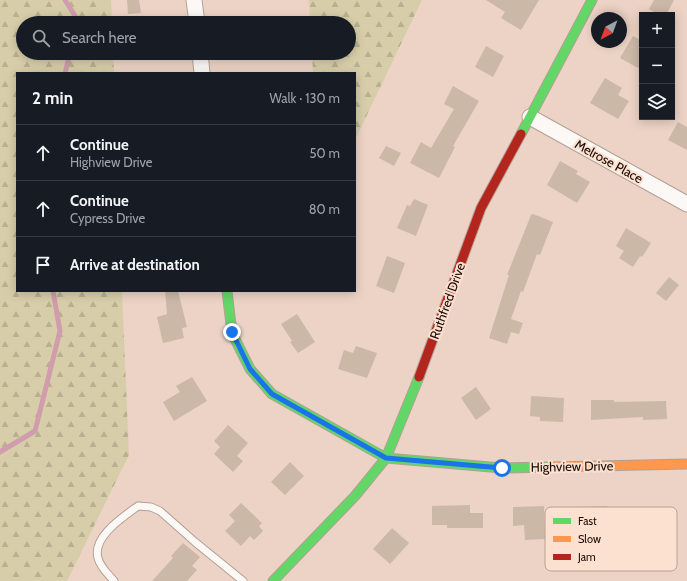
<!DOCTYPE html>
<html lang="en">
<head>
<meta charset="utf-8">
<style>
  :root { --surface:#171b24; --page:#20242c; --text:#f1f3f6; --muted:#9ea1a6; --line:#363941 }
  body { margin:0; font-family:Cabin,sans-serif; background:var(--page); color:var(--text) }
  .controls { position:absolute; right:12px; top:12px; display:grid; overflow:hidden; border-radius:0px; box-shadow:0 2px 10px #0003 }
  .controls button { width:36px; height:36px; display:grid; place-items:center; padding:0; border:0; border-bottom:1px solid var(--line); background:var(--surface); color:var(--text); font:20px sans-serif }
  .compass { position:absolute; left:591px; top:12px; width:36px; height:36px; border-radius:50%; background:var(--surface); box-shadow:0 2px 10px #0003; rotate:221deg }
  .stop { position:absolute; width:12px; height:12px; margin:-9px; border:3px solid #1a73e8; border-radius:50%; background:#fff }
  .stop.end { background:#1a73e8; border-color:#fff; box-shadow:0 1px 4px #0008 }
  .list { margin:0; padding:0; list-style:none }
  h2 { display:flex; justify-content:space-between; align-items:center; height:52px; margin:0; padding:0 16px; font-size:17px }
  h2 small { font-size:13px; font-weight:400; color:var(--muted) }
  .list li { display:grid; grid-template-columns:26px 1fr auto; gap:12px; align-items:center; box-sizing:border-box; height:56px; padding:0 16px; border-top:1px solid var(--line) }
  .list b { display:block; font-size:15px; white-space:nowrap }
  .list p { margin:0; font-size:13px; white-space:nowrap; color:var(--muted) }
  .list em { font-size:13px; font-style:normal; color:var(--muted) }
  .icon { flex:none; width:22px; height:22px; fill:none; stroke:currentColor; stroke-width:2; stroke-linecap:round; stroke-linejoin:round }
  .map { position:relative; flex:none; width:687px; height:581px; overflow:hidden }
  .search { position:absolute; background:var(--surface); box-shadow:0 2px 10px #0003; left:16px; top:16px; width:340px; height:44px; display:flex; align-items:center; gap:10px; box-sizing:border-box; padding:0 14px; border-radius:22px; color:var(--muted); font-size:15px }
  .panel { position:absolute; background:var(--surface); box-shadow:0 2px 10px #0003; left:16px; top:72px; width:340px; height:220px; border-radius:0px }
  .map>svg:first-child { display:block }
  .forest { fill:url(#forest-firs) }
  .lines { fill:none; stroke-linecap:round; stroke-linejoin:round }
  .stream { stroke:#d19cab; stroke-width:5 }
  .building { fill:#ccb8a7 }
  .lane-casing { stroke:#b3a095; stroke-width:9 }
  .street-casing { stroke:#b3a095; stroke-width:17 }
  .fast-casing { stroke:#b3a095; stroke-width:11 }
  .slow-casing { stroke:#b3a095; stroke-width:11 }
  .jam-casing { stroke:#b3a095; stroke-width:11 }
  .lane { stroke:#fcf8f6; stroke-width:7 }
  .street { stroke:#fcf8f6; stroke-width:15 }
  .fast { stroke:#63d668; stroke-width:9 }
  .slow { stroke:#ff974d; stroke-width:9 }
  .jam { stroke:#b3261e; stroke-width:9 }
  .route { stroke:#1a73e8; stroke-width:5 }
  .labels { text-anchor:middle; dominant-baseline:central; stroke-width:4; stroke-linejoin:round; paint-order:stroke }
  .street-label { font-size:13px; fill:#190a03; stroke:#fce1d1 }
  .key { fill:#fce1d1; stroke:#b8a093; stroke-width:1 }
  .key-label { font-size:11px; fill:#190a03 }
</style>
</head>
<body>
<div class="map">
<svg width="687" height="581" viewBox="0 0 687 581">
  <defs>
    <pattern id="forest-firs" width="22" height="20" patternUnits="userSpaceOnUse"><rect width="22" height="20" fill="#d7cea9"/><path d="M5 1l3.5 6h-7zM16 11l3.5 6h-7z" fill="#b8b090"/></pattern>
  </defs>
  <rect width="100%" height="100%" fill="#ecd3c5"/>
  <path class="forest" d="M0,0H111L112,23H23V53H113L114,73H17V291H122L129,455L67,581H0Z
    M309,0H422L355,140V73H313L312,53H349V23H310Z"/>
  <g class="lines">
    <path class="stream" d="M65,0L77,19L76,23
      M65,73L70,53
      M0,452L35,431L60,331L53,291"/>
  </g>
  <path class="building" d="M127,0H139L141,13L128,14Z
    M486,0H539L521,30L501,18L505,12Z
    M654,0H674L666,15H659L649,9Z
    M633,36L642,41V62L638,68L620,58Z
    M486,46L504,56L493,77L475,67Z
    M605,78L622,88L618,95L629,101L618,119L590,103Z
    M453,86L479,101L453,146L455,147L439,178L410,163L421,142L431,148L454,109L444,104Z
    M678,122L687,127V150L668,140Z
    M386,146L401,153L394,166L379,158Z
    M560,161L578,171L576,174L590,182L577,203L547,185Z
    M414,199L428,205L416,236L397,228L407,205L410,206Z
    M533,214L553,222L540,255L537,254L523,292L521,291L511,319L523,323L519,334L511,332L507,344L489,338L509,275H507L531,215Z
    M626,228L651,243L642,257L640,256L633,267L619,258L624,251L616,246Z
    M387,256L405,263L394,293L376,286Z
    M669,277L679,285L666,301L656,293Z
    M165,291H178L187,327L182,328L184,338L163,343L157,317L167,314Z
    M297,314L315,342L298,353L290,342L292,341L281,324Z
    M356,346L377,353L367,378L338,369L344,350L353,353Z
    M192,377L207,401L174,421L163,402L180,392L176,386Z
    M476,387L491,409L476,420L461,398Z
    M531,396L564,398L563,422L540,421V417L530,416Z
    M591,400H614V402L666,401L667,419L643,420V417L591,420Z
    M228,425L248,443L237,456L243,461L233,472L214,454L220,447L214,441Z
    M290,462L304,476L285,495L271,482Z
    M241,503L262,523L259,526L263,531L254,540L250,536L241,546L225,531L235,521L229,515Z
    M470,505V513H483V528H447V525H432V506Z
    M544,506L545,539L525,540L524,525L513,526V507Z
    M607,506L608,534H588V525H577V507Z
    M392,528L409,543L390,564L373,549Z
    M183,543L200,557L192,566L197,570L187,581H152L173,558L171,556Z"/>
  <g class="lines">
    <defs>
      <path id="lane" d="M114,581C108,574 100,567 98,558C92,537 123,517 138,506L151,507L160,511L195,542L243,581"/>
      <path id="street" d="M194,0L197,23
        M200,53L202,73
        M530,117L687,204"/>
      <path id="fast" d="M521,134L592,0
        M227,291L232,333L250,369L272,394L386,458L502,468L550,467
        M273,581L355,496L386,458L419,377"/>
      <path id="slow" d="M550,467L687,464"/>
      <path id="jam" d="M419,377L481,208L521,134"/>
    </defs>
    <use href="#lane" class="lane-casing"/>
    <use href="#street" class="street-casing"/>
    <use href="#fast" class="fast-casing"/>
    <use href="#slow" class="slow-casing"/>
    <use href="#jam" class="jam-casing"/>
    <use href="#lane" class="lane"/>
    <use href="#street" class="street"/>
    <use href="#fast" class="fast"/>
    <use href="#slow" class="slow"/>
    <use href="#jam" class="jam"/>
  </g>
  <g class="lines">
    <path class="route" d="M232,332L250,369L272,394L386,458L502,468"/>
  </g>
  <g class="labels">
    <g class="street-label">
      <text transform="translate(609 161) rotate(29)">Melrose Place</text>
      <text transform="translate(447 301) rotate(-70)">Ruthfred Drive</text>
      <text transform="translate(572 466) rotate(-1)">Highview Drive</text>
    </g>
  </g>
  <rect x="545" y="507" width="132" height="64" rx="6" class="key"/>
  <rect x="553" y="518" width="18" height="6" fill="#63d668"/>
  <rect x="553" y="536" width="18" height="6" fill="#ff974d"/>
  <rect x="553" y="554" width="18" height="6" fill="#b3261e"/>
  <g class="key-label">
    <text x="578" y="525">Fast</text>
    <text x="578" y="543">Slow</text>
    <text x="578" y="561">Jam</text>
  </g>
</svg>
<div class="controls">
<button>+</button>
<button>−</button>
<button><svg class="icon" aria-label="layers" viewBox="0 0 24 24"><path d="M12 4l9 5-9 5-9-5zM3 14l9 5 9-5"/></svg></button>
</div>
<svg class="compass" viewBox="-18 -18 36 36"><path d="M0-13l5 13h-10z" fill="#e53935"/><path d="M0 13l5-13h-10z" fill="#9ea1a6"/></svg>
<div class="stop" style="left:502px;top:468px"></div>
<div class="stop end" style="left:232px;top:332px"></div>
<div class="search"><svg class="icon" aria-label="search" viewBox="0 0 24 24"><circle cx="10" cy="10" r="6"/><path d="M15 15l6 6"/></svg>Search here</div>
<section class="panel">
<h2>2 min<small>Walk · 130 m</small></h2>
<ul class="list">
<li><svg class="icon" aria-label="ahead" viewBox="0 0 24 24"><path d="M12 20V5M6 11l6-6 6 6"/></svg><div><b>Continue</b><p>Highview Drive</p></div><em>50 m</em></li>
<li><svg class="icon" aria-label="ahead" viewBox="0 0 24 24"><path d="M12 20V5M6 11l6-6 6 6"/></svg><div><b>Continue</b><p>Cypress Drive</p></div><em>80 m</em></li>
<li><svg class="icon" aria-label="arrive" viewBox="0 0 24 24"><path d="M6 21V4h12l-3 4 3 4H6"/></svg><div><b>Arrive at destination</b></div></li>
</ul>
</section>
</div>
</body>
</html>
